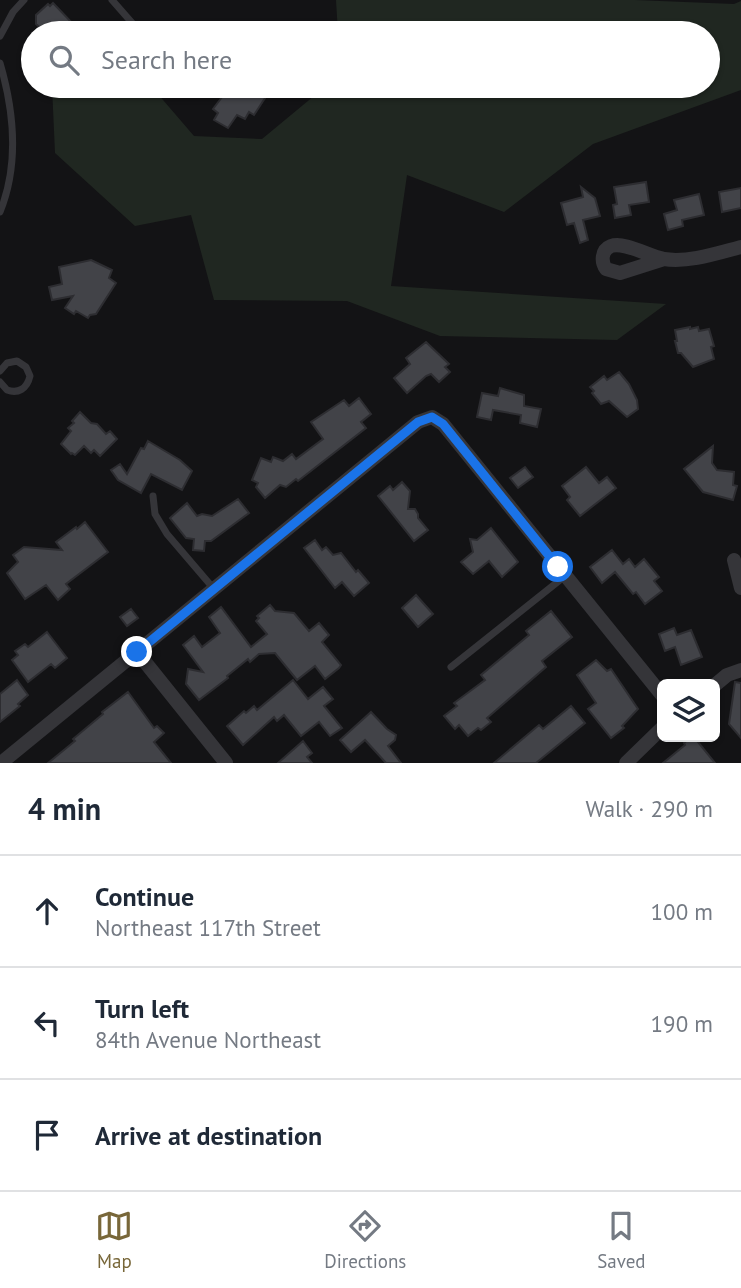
<!DOCTYPE html>
<html lang="en">
<head>
<meta charset="utf-8">
<style>
  :root { --surface:#fff; --page:#f2f2f3; --text:#1f2937; --muted:#747a83; --line:#e0e1e3; --accent:#786739 }
  body { margin:0; font-family:"PT Sans",sans-serif; background:var(--page); color:var(--text) }
  .controls { position:absolute; right:21px; bottom:21px; display:grid; overflow:hidden; border-radius:10px; box-shadow:0 2px 5px #0004 }
  .controls button { width:63px; height:63px; display:grid; place-items:center; padding:0; border:0; border-bottom:2px solid var(--line); background:var(--surface); color:var(--text); font:35px sans-serif }
  .stop { position:absolute; width:21px; height:21px; margin:-16px; border:5px solid #1a73e8; border-radius:50%; background:#fff }
  .stop.end { background:#1a73e8; border-color:#fff; box-shadow:0 2px 7px #0008 }
  .list { margin:0; padding:0; list-style:none }
  h2 { display:flex; justify-content:space-between; align-items:center; height:91px; margin:0; padding:0 28px; font-size:30px }
  h2 small { font-size:23px; font-weight:400; color:var(--muted) }
  .list li { display:grid; grid-template-columns:46px 1fr auto; gap:21px; align-items:center; box-sizing:border-box; height:112px; padding:0 28px; border-top:2px solid var(--line) }
  .list b { display:block; font-size:26px; white-space:nowrap }
  .list p { margin:0; font-size:23px; white-space:nowrap; color:var(--muted) }
  .list em { font-size:23px; font-style:normal; color:var(--muted) }
  .icon { flex:none; width:38px; height:38px; fill:none; stroke:currentColor; stroke-width:2; stroke-linecap:round; stroke-linejoin:round }
  .map { position:relative; flex:none; width:741px; height:763px; overflow:hidden }
  .search { position:absolute; background:var(--surface); box-shadow:0 2px 5px #0004; left:21px; right:21px; top:21px; height:77px; display:flex; align-items:center; gap:18px; box-sizing:border-box; padding:0 24px; border-radius:38px; color:var(--muted); font-size:26px }
  .sheet { height:427px; background:var(--surface) }
  nav { display:flex; justify-content:space-around; align-items:center; box-sizing:border-box; height:98px; border-top:2px solid var(--line); background:var(--surface); font-size:19px; color:var(--muted) }
  nav a { display:grid; justify-items:center; gap:4px }
  nav .on { color:var(--accent) }
  .map>svg:first-child { display:block }
  .green { fill:#202721 }
  .building { fill:#424348; stroke:#2d2d31; stroke-width:2 }
  .lines { fill:none; stroke-linecap:round; stroke-linejoin:round }
  .service { stroke:#353539; stroke-width:7 }
  .minor { stroke:#353539; stroke-width:14 }
  .route { stroke:#1a73e8; stroke-width:9 }
</style>
</head>
<body>
<div class="map">
<svg width="741" height="763" viewBox="0 0 741 763">
  <rect width="100%" height="100%" fill="#131315"/>
  <path class="green" d="M336,0H635L734,4L741,1V90L593,144L504,212L407,175L391,286L666,304L617,340L440,336L347,301L214,300L191,215L135,226L55,153L52,86H151L194,136L262,139L326,86H708V33H338Z"/>
  <path class="building" d="M53,3L76,27L71,33H46L36,24V15L48,4L50,6Z
    M227,86H239L252,94L254,91L265,98L254,115L249,112L245,119L237,115L228,128L214,120L218,113L213,109L222,97Z
    M646,182L649,202L629,205L631,215L615,218L613,205L617,204L614,187Z
    M581,187L595,198L600,216L583,220L588,240L580,243L574,223L567,225L561,203L583,197Z
    M741,188V208L722,212L719,192Z
    M699,194L704,215L682,220L683,226L668,230L664,214L677,210L674,200Z
    M91,260L112,270L109,278L116,283L96,314L90,315L88,318L76,311L74,314L65,308L73,296L52,300L49,287L62,284L59,267Z
    M690,327V329L698,327L699,331L709,329L714,346L711,347L714,359L693,367L681,353H678L675,341H677L675,330Z
    M426,342L449,364L445,367L450,372L439,382L431,374L426,376L407,393L394,378L410,364L406,358Z
    M619,372L629,384L637,400L638,409L627,417L609,401L601,404L592,393L594,391L590,387L604,376L607,380Z
    M500,388L524,395V406L541,409L537,427L520,423L521,415L493,410L491,420L477,417L482,393L498,396Z
    M359,398L371,414L361,422L366,428L298,481L296,479L286,487L280,485L265,498L256,487L258,483L252,480L261,458L271,462L273,457L283,461L292,454L296,459L323,439L311,422L344,400L349,406Z
    M80,412L91,423L97,424L106,434L110,431L117,439L100,456L94,450L91,453L84,446L75,455L72,453L71,454L61,444L71,431L68,428L74,423L72,421Z
    M148,441L180,460L192,471L182,490L151,474L141,493L118,480L111,470L120,464L127,474L141,448L144,449Z
    M713,446L712,463L717,470L734,472L733,485L737,486L733,500L703,492L684,469Z
    M525,467L533,477L518,488L510,478Z
    M586,467L599,483L607,477L616,488L580,516L567,500L570,497L562,486Z
    M402,482L410,491L408,509H415L418,514V518L428,530L414,541L378,496L390,486L393,490Z
    M238,499L249,513L211,541H205L204,551L193,550L194,539L186,538L170,518L187,503L197,516L202,514L212,516Z
    M85,522L108,552L66,584L70,589L58,600L46,585L25,599L7,573L18,562L13,555L24,547L62,550L56,542L76,527L77,529Z
    M491,528L518,562L502,577L489,561L473,574L461,562L473,552L470,539L477,540Z
    M315,540L322,550L326,547L333,555L341,553L356,572L358,570L369,583L354,596L342,582L335,588L304,548Z
    M612,550L623,564L629,559L635,567L644,559L659,577L654,581L662,591L645,604L636,592L633,594L615,572L602,583L590,567Z
    M416,595L433,614L418,627L402,608Z
    M270,605L275,611L294,613L309,631L319,623L329,635L322,642L341,665L339,668L325,679L315,666L297,680L275,653L259,654L250,662L248,659L227,676L228,678L199,700L186,684L188,669L203,672L183,645L194,636L202,647L220,633L209,617L221,607L251,647L267,634L256,621L259,618L257,616Z
    M131,609L138,618L127,626L120,617Z
    M551,611L572,637L542,661L546,667L487,718L491,722L481,730L478,728L468,736L459,725L455,729L444,716L457,706L454,703L485,680L481,675L529,635L526,631Z
    M674,628L677,635L691,630L702,657L681,665L675,647L665,651L659,634Z
    M47,632L67,658L55,668L51,664L28,682L12,660L18,655L15,651L25,644L28,647Z
    M596,660L607,671L611,669L638,709L622,726L624,728L611,738L588,709L596,703L577,675Z
    M17,680L28,695L18,704L20,706L0,722V694Z
    M293,680L308,699L323,687L333,699L324,706L342,728L330,736L319,722L301,736L284,715L277,721L274,717L243,745L227,726L244,711L246,713L254,706L257,710Z
    M735,682L741,683V738L729,724Z
    M128,692L154,728L157,726L164,733L154,742L171,763H48L75,741L73,739L103,714L102,712Z
    M571,706L585,723L536,763H494L539,725L543,729Z
    M371,712L387,729L396,735L395,740L388,746L401,763H386L365,740L351,752L340,740Z
    M691,737H694L715,763H663L685,745L684,743Z
    M303,741L312,753L307,757L312,763H278Z"/>
  <g class="lines">
    <path class="service" d="M112,0L141,33
      M0,36L13,12L24,0
      M0,63C14,111 19,165 0,212
      M202,86L217,94
      M0,371L7,363L17,361L26,367L30,376C27,389 18,394 7,390L0,382
      M153,496L155,514L167,534L214,589
      M451,667L565,576"/>
    <path class="minor" d="M664,259L620,273L606,269C601,262 601,250 611,246C625,241 650,257 664,259C688,263 718,253 741,247
      M734,560L741,588
      M137,652L226,763
      M715,685L727,675L741,670
      M1,763L418,422L432,417L443,424L662,695
      M626,763L662,728"/>
  </g>
  <g class="lines">
    <path class="route" d="M137,652L418,422L432,417L443,424L558,567"/>
  </g>
</svg>
<div class="controls">
<button><svg class="icon" aria-label="layers" viewBox="0 0 24 24"><path d="M12 4l9 5-9 5-9-5zM3 14l9 5 9-5"/></svg></button>
</div>
<div class="stop" style="left:558px;top:567px"></div>
<div class="stop end" style="left:137px;top:652px"></div>
<div class="search"><svg class="icon" aria-label="search" viewBox="0 0 24 24"><circle cx="10" cy="10" r="6"/><path d="M15 15l6 6"/></svg>Search here</div>
</div>
<section class="sheet">
<h2>4 min<small>Walk · 290 m</small></h2>
<ul class="list">
<li><svg class="icon" aria-label="ahead" viewBox="0 0 24 24"><path d="M12 20V5M6 11l6-6 6 6"/></svg><div><b>Continue</b><p>Northeast 117th Street</p></div><em>100 m</em></li>
<li><svg class="icon" aria-label="left" viewBox="0 0 24 24"><path d="M17 20v-9H6M10 6l-5 5 5 5"/></svg><div><b>Turn left</b><p>84th Avenue Northeast</p></div><em>190 m</em></li>
<li><svg class="icon" aria-label="arrive" viewBox="0 0 24 24"><path d="M6 21V4h12l-3 4 3 4H6"/></svg><div><b>Arrive at destination</b></div></li>
</ul>
</section>
<nav>
<a class="on"><svg class="icon" aria-label="map" viewBox="0 0 24 24"><path d="M3 6l6-2 6 2 6-2v14l-6 2-6-2-6 2zM9 4v14M15 6v14"/></svg>Map</a>
<a><svg class="icon" aria-label="directions" viewBox="0 0 24 24"><path d="M12 3l9 9-9 9-9-9zM9 14v-3h6M13 9l2 2-2 2"/></svg>Directions</a>
<a><svg class="icon" aria-label="saved" viewBox="0 0 24 24"><path d="M7 4h10v16l-5-4-5 4z"/></svg>Saved</a>
</nav>
</body>
</html>
